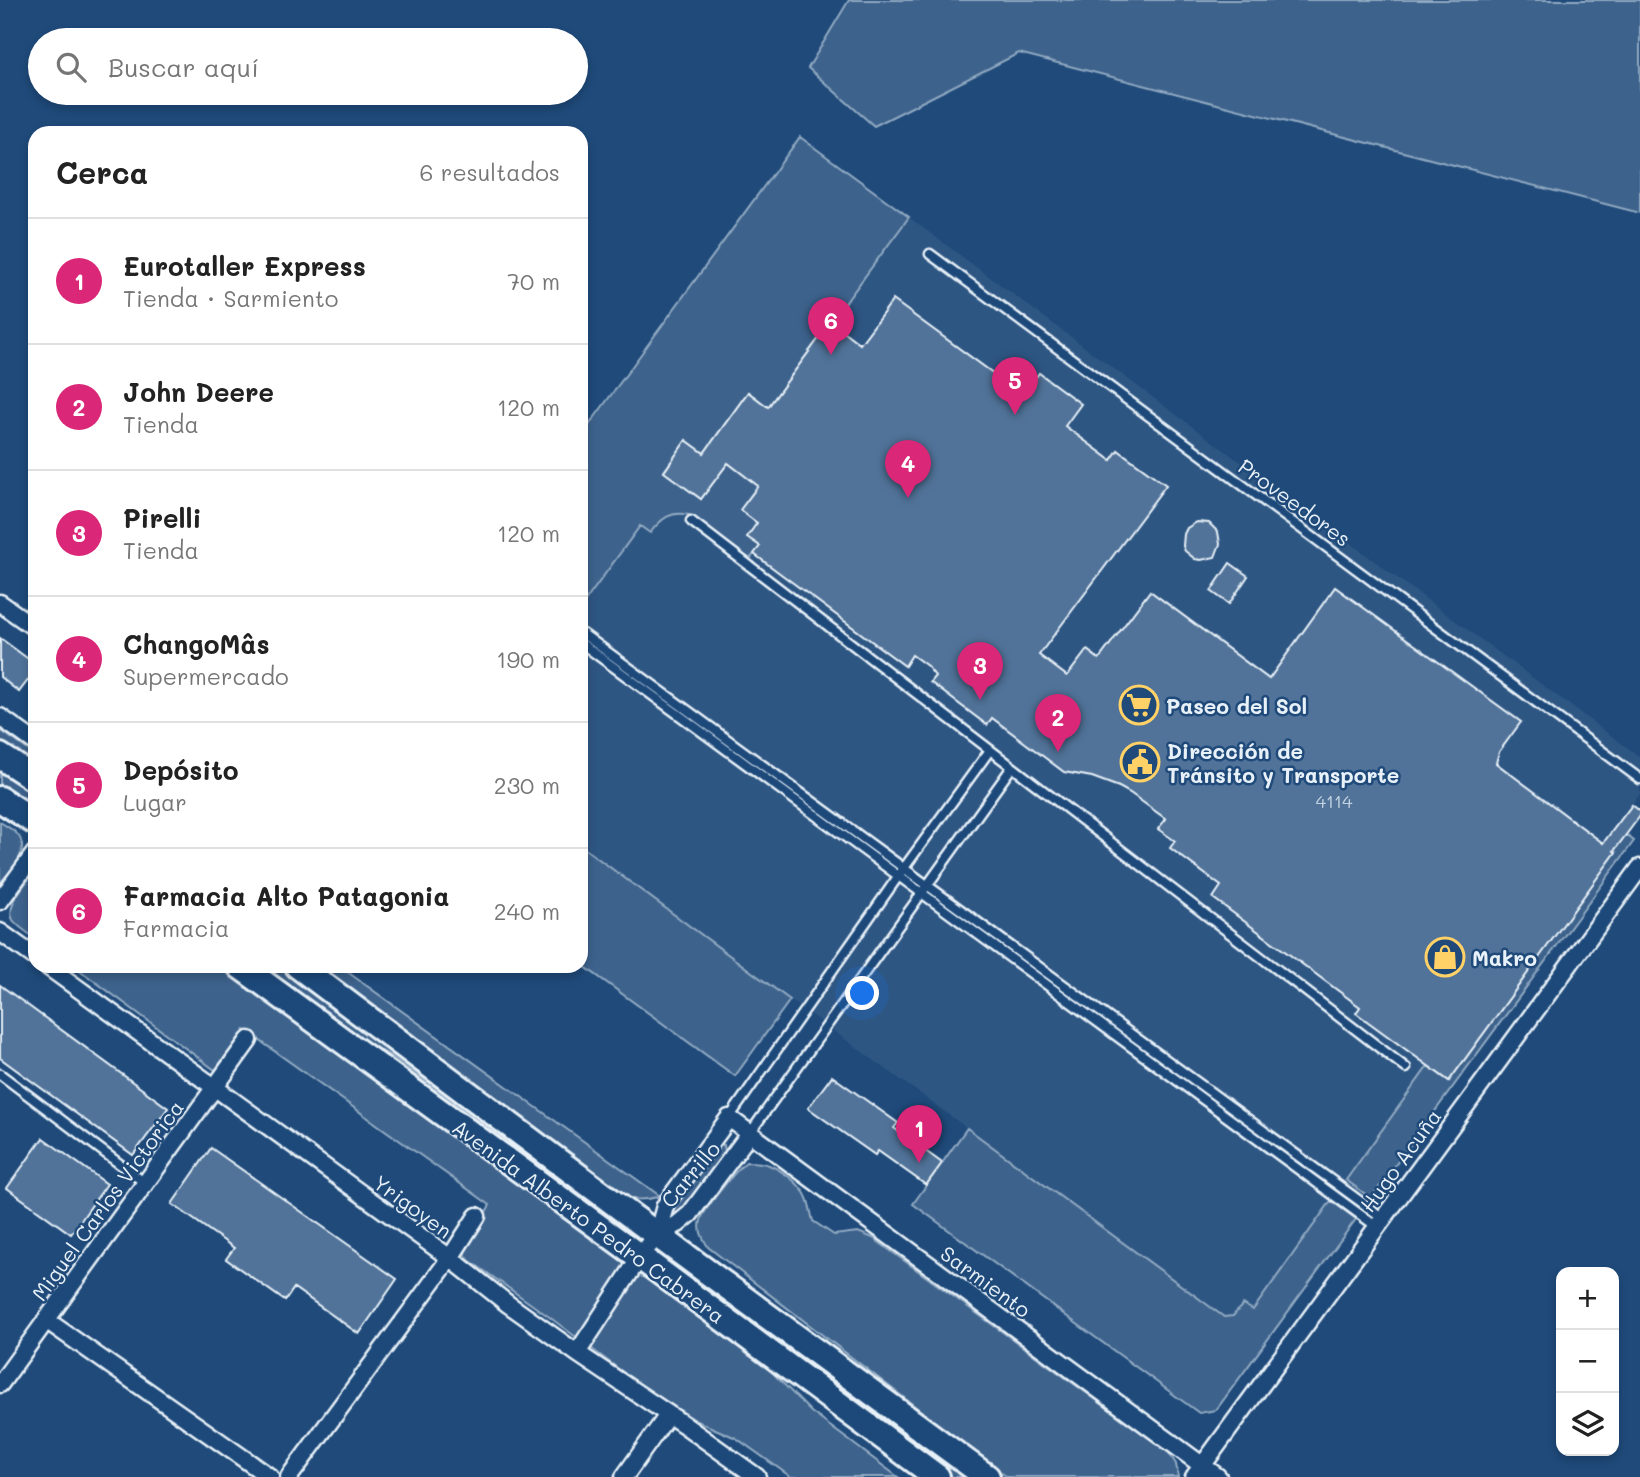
<!DOCTYPE html>
<html lang="es">
<head>
<meta charset="utf-8">
<style>
  :root { --surface:#fff; --page:#f6f6f6; --text:#222; --muted:#767676; --line:#e0e0e0; --accent:#db2777 }
  body { margin:0; font-family:Mali,sans-serif; background:var(--page); color:var(--text) }
  .controls { position:absolute; right:21px; bottom:21px; display:grid; overflow:hidden; border-radius:14px; box-shadow:0 4px 10px #0003 }
  .controls button { width:63px; height:63px; display:grid; place-items:center; padding:0; border:0; border-bottom:2px solid var(--line); background:var(--surface); color:var(--text); font:35px sans-serif }
  .you { position:absolute; left:863px; top:994px; width:24px; height:24px; margin:-18px; border:5px solid #fff; border-radius:50%; background:#1a73e8; box-shadow:0 0 0 10px #1a73e833 }
  .badge { display:grid; place-items:center; width:46px; height:46px; border-radius:50%; background:var(--accent); color:#fff; font-size:23px; font-weight:700 }
  .pin { position:absolute; translate:-50% -58px; filter:drop-shadow(0 2px 4px #0008) }
  .pin::after { content:''; position:absolute; top:37px; width:24px; height:21px; background:inherit; clip-path:polygon(0 0,100% 0,50% 100%) }
  .list { margin:0; padding:0; list-style:none }
  h2 { display:flex; justify-content:space-between; align-items:center; height:91px; margin:0; padding:0 28px; font-size:30px }
  h2 small { font-size:23px; font-weight:400; color:var(--muted) }
  .list li { display:grid; grid-template-columns:46px 1fr auto; gap:21px; align-items:center; box-sizing:border-box; height:126px; padding:0 28px; border-top:2px solid var(--line) }
  .list b { display:block; font-size:26px; white-space:nowrap }
  .list p { margin:0; font-size:23px; white-space:nowrap; color:var(--muted) }
  .list em { font-size:23px; font-style:normal; color:var(--muted) }
  .icon { flex:none; width:38px; height:38px; fill:none; stroke:currentColor; stroke-width:2; stroke-linecap:round; stroke-linejoin:round }
  .map { position:relative; flex:none; width:1640px; height:1477px; overflow:hidden }
  .search { position:absolute; background:var(--surface); box-shadow:0 4px 10px #0003; left:28px; top:28px; width:560px; height:77px; display:flex; align-items:center; gap:18px; box-sizing:border-box; padding:0 24px; border-radius:38px; color:var(--muted); font-size:26px }
  .panel { position:absolute; background:var(--surface); box-shadow:0 4px 10px #0003; left:28px; top:126px; width:560px; height:847px; border-radius:21px }
  .map>svg:first-child { display:block }
  .built { fill:#2e5683 }
  .green { fill:#3c628c; stroke:#92aac2; stroke-width:2 }
  .building { fill:#517399; stroke:#e8f1f8; stroke-width:2 }
  .lines { fill:none; stroke-linecap:round; stroke-linejoin:round }
  .lane-casing { stroke:#e8f1f8; stroke-width:13 }
  .street-casing { stroke:#e8f1f8; stroke-width:21 }
  .primary-casing { stroke:#e8f1f8; stroke-width:30 }
  .lane { stroke:#1f4a7a; stroke-width:8 }
  .street { stroke:#1f4a7a; stroke-width:16 }
  .primary { stroke:#1f4a7a; stroke-width:24 }
  .labels { text-anchor:middle; dominant-baseline:central; stroke-width:5; stroke-linejoin:round; paint-order:stroke }
  .number-label { font-size:18px; fill:#c2d2e0 }
  .street-label { font-size:21px; fill:#e8f1f8; stroke:#1f4a7a }
  .poi-label { font-size:21px; font-weight:bold; fill:#e8f1f8; stroke:#1f4a7a; text-anchor:start }
</style>
</head>
<body>
<div class="map">
<svg width="1640" height="1477" viewBox="0 0 1640 1477">
  <rect width="100%" height="100%" fill="#1f4a7a"/>
  <filter id="ink" filterUnits="userSpaceOnUse"><feTurbulence type="fractalNoise" baseFrequency=".0143" numOctaves="2"/><feDisplacementMap in="SourceGraphic" scale="14" xChannelSelector="R" yChannelSelector="G"/><feConvolveMatrix kernelMatrix="1 2 1 2 8 2 1 2 1" color-interpolation-filters="sRGB"/></filter>
  <g filter="url(#ink)">
    <path class="built" d="M800,137L1640,757V794L1632,805L1640,811V816L1626,835L1634,841L1216,1410L1199,1413L913,1204L967,1128L791,1000L735,1076L581,964V436Z"/>
    <path class="green" d="M849,0H1640V213L1019,53L874,126L808,68Z
      M800,137L909,217L768,407L748,392L704,453L686,441L664,471L701,499L728,463L758,485L740,510L757,523L748,537L760,546L750,559L689,515C671,510 661,519 650,533L640,526L581,607V436Z
      M0,730L35,755V766L0,743Z
      M0,770L35,793V810L0,786Z
      M0,822C6,826 14,830 18,835C31,852 10,871 0,883Z
      M1616,827L1634,841L1371,1198L1346,1180L1428,1066L1449,1081L1615,852L1604,843Z
      M581,846L790,1000L735,1076L581,964Z
      M35,871V938C28,933 18,927 13,920C5,905 27,882 35,871Z
      M74,966H218L293,1019L764,1364L811,1412L898,1477H791L736,1438L697,1421L636,1382L548,1316L469,1260L465,1254V1247L490,1205L245,1030L215,1070Z
      M255,966H278L633,1230L631,1233L391,1056L330,1023Z
      M312,966H339L660,1196C649,1200 639,1200 628,1199Z
      M967,1128L1224,1317L1233,1316L1243,1304L1253,1310L1331,1201L1356,1219L1216,1410L1199,1413L913,1204Z
      M724,1145L725,1152L682,1211L675,1213V1206L719,1146Z
      M746,1162C754,1162 762,1162 769,1165C782,1170 802,1185 807,1198C810,1205 811,1214 813,1221L834,1235L858,1232L873,1238L1169,1453L1176,1464L1178,1477H1007L708,1247C703,1238 698,1231 701,1220C704,1209 736,1170 746,1162Z
      M689,1270L971,1477H947L682,1281Z"/>
    <path class="building" d="M893,300L1023,395L1039,373L1081,404L1065,426L1111,460L1118,450L1166,485L1039,655L1067,676L1087,650L1099,659L1150,591L1269,679L1335,587L1521,722L1499,752L1496,763L1603,843L1632,805L1640,811V816L1614,851L1616,852L1449,1081L1356,1013L1360,1007L1213,898L1221,886L1170,848L1175,841L1158,829L1166,819L1130,793L1119,787L1092,777L1064,772L992,718L987,725L930,682L935,676L927,666L912,655L905,666L754,554L760,546L747,537L757,523L740,510L758,486L728,463L701,499L664,472L686,440L704,453L748,392L768,407L831,322L860,344Z
      M1197,522L1209,523L1218,532L1220,544L1215,557L1201,560L1195,559L1185,551L1183,546L1184,534L1187,528Z
      M1230,563L1248,576L1229,604L1211,591Z
      M0,638L35,664V671L19,692L0,677Z
      M0,985L168,1108L133,1155L0,1058Z
      M832,1076L898,1123L894,1128L942,1163L926,1185L878,1151L875,1155L808,1108Z
      M43,1138L107,1184L71,1234L7,1188Z
      M211,1148L397,1279L359,1334L294,1288L285,1301L226,1259L234,1248L172,1204Z"/>
    <g class="lines">
      <defs>
        <path id="lane" d="M930,254L1640,779
          M691,521L1406,1068
          M583,634L1383,1218
          M581,643L1377,1227
          M0,1074L145,1183
          M729,1118L904,868L990,750
          M750,1133L1012,767"/>
        <path id="street" d="M0,603L35,628
          M0,717L35,742
          M0,901L35,853
          M0,932L35,957
          M47,966L450,1258L508,1304L577,1353L683,1424L757,1477
          M657,1235L678,1224L690,1214L750,1133
          M46,1320L270,1477
          M577,1353L640,1257L657,1235L665,1206L670,1198L729,1118L1218,1477
          M0,1384L249,1040
          M289,1477L450,1258L477,1216
          M624,1477L668,1415
          M1194,1477L1640,868"/>
        <path id="primary" d="M0,756L35,779
          M0,799L35,822
          M240,966L640,1257L937,1477
          M298,966L634,1218L987,1477"/>
      </defs>
      <use href="#lane" class="lane-casing"/>
      <use href="#street" class="street-casing"/>
      <use href="#primary" class="primary-casing"/>
      <use href="#lane" class="lane"/>
      <use href="#street" class="street"/>
      <use href="#primary" class="primary"/>
    </g>
  </g>
  <defs>
    <symbol id="supermarket-ring" viewBox="-11 -11 22 22"><circle r="9.5" fill="#1f4a7a" stroke="#ffd166" stroke-width="1.5"/><path d="M-6-5.5h2.5l.6 2H6L4.5 2H-2.5L-4.4-4H-6ZM-1.5 3.2a1.3 1.3 0 1 0 .1 0ZM3 3.2a1.3 1.3 0 1 0 .1 0Z" fill="#ffd166"/></symbol>
    <symbol id="civic-ring" viewBox="-11 -11 22 22"><circle r="9.5" fill="#1f4a7a" stroke="#ffd166" stroke-width="1.5"/><path d="M-.6-6.5H3V-4.5H.6V-3L4-1V1h2V6H-6V1h2V-1L-.6-3ZM-1.2 2.5V6h2.4V2.5Z" fill="#ffd166"/></symbol>
    <symbol id="shop-ring" viewBox="-11 -11 22 22"><circle r="9.5" fill="#1f4a7a" stroke="#ffd166" stroke-width="1.5"/><path d="M-5-2.5h2.3a2.7 3.5 0 0 1 5.4 0H5L5.5 6h-11ZM-1.5-2.5h3a1.5 2.3 0 0 0-3 0Z" fill="#ffd166"/></symbol>
  </defs>
  <g fill-rule="evenodd">
    <use href="#supermarket-ring" x="1117" y="683" width="44" height="44"/>
    <use href="#civic-ring" x="1118" y="740" width="44" height="44"/>
    <use href="#shop-ring" x="1423" y="935" width="44" height="44"/>
  </g>
  <g class="labels">
    <g class="number-label">
      <text x="1334" y="801">4114</text>
    </g>
    <g class="street-label">
      <text transform="translate(1295 502) rotate(36)">Proveedores</text>
      <text transform="translate(1400 1160) rotate(-54)">Hugo Acuña</text>
      <text transform="translate(690 1174) rotate(-50)">Carrillo</text>
      <text transform="translate(107 1200) rotate(-54)">Miguel Carlos Victorica</text>
      <text transform="translate(413 1206) rotate(36)">Yrigoyen</text>
      <text transform="translate(589 1221) rotate(36)">Avenida Alberto Pedro Cabrera</text>
      <text transform="translate(986 1281) rotate(36)">Sarmiento</text>
    </g>
    <g class="poi-label">
      <text x="1166" y="705">Paseo del Sol</text>
      <text x="1167" y="750">Dirección de<tspan x="1167" dy="24">Tránsito y Transporte</tspan></text>
      <text x="1472" y="957">Makro</text>
    </g>
  </g>
</svg>
<div class="controls">
<button>+</button>
<button>−</button>
<button><svg class="icon" aria-label="layers" viewBox="0 0 24 24"><path d="M12 4l9 5-9 5-9-5zM3 14l9 5 9-5"/></svg></button>
</div>
<div class="you"></div>
<div class="pin badge" style="left:919px;top:1163px">1</div>
<div class="pin badge" style="left:1058px;top:752px">2</div>
<div class="pin badge" style="left:980px;top:700px">3</div>
<div class="pin badge" style="left:908px;top:498px">4</div>
<div class="pin badge" style="left:1015px;top:415px">5</div>
<div class="pin badge" style="left:831px;top:355px">6</div>
<div class="search"><svg class="icon" aria-label="search" viewBox="0 0 24 24"><circle cx="10" cy="10" r="6"/><path d="M15 15l6 6"/></svg>Buscar aquí</div>
<section class="panel">
<h2>Cerca<small>6 resultados</small></h2>
<ul class="list">
<li><span class="badge">1</span><div><b>Eurotaller Express</b><p>Tienda · Sarmiento</p></div><em>70 m</em></li>
<li><span class="badge">2</span><div><b>John Deere</b><p>Tienda</p></div><em>120 m</em></li>
<li><span class="badge">3</span><div><b>Pirelli</b><p>Tienda</p></div><em>120 m</em></li>
<li><span class="badge">4</span><div><b>ChangoMâs</b><p>Supermercado</p></div><em>190 m</em></li>
<li><span class="badge">5</span><div><b>Depósito</b><p>Lugar</p></div><em>230 m</em></li>
<li><span class="badge">6</span><div><b>Farmacia Alto Patagonia</b><p>Farmacia</p></div><em>240 m</em></li>
</ul>
</section>
</div>
</body>
</html>
